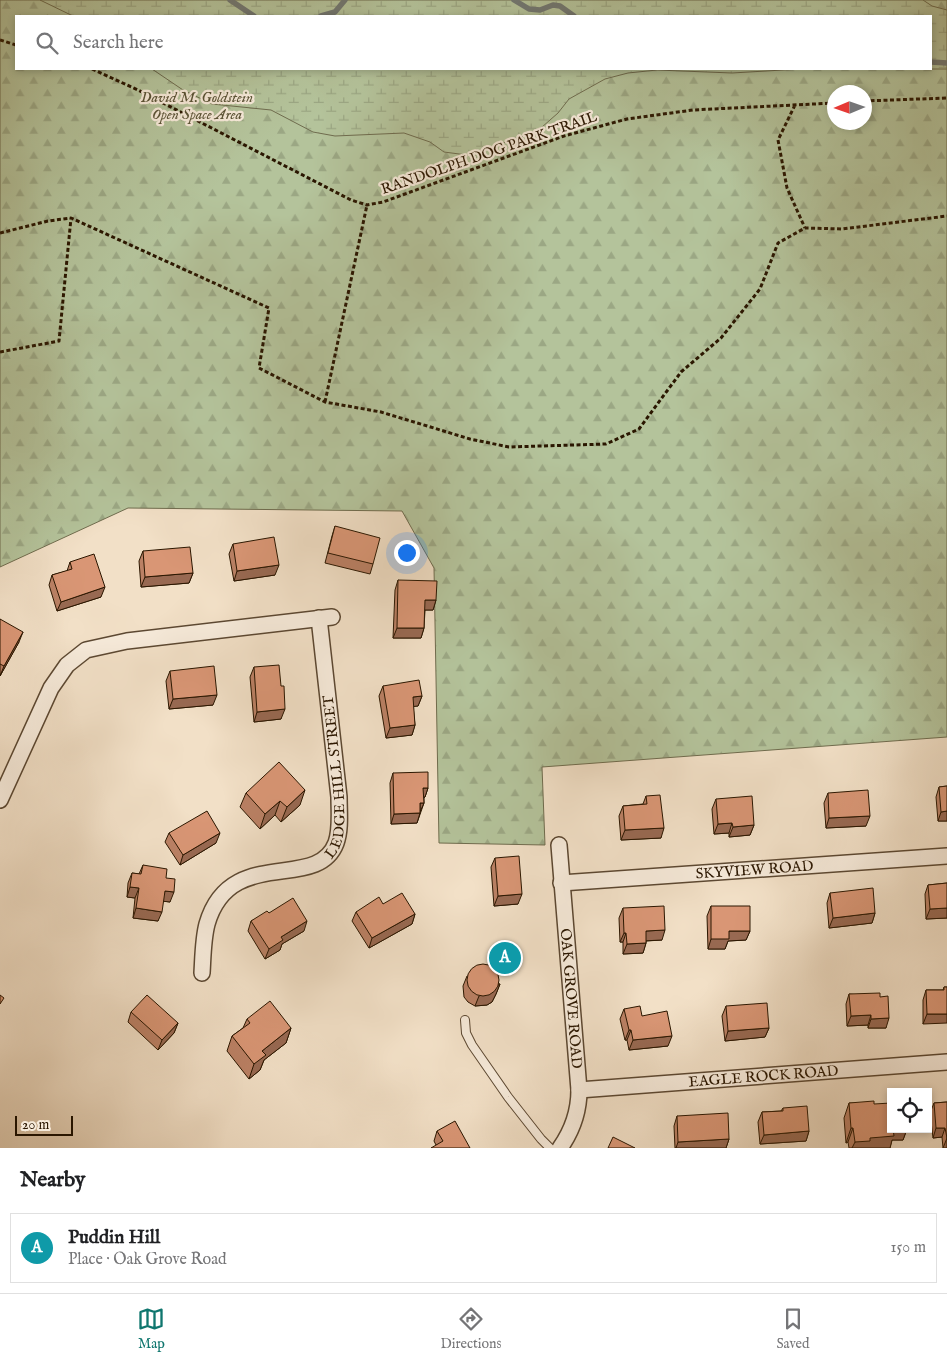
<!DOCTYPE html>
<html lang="en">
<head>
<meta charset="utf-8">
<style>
  :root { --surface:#fff; --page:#f2f2f2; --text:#202124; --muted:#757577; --line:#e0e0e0; --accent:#0f766e }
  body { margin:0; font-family:"IM FELL English",serif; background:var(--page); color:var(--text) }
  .controls { position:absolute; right:15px; bottom:15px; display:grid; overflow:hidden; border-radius:0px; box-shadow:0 2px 8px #0003 }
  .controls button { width:45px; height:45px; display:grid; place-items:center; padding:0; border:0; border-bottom:1px solid var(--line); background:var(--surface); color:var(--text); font:25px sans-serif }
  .compass { position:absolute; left:827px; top:85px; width:45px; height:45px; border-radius:50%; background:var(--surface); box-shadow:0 2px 8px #0003; rotate:268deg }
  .scale { position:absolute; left:15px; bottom:12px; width:58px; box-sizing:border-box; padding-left:5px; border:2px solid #2a1600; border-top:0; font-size:14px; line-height:18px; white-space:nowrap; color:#2a1600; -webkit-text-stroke:4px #f7ebdb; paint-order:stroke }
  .you { position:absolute; left:406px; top:552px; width:18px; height:18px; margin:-12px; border:4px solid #fff; border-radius:50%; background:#1a73e8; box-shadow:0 0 0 8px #1a73e833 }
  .badge { display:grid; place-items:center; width:32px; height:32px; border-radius:50%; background:var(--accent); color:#fff; font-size:16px; font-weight:700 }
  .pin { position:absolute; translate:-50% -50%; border:2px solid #fff; box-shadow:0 1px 5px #0006 }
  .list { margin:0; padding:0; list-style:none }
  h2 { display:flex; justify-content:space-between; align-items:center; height:65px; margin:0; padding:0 20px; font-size:21px }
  h2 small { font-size:16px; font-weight:400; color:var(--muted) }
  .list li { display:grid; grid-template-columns:32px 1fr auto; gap:15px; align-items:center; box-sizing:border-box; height:70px; margin:0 10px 10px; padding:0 10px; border:1px solid var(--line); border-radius:0px }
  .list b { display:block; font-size:19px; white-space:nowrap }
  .list p { margin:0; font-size:16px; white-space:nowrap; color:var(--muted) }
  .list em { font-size:16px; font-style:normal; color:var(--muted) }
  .icon { flex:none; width:28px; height:28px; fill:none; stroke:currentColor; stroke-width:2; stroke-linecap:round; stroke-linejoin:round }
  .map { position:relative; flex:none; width:947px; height:1148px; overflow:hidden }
  .search { position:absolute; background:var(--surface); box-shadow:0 2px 8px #0003; left:15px; right:15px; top:15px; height:55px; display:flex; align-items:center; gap:12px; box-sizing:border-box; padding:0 18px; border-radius:0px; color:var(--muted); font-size:19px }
  .sheet { height:145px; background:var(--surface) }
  nav { display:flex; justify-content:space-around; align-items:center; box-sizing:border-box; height:70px; border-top:1px solid var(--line); background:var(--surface); font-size:14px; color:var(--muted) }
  nav a { display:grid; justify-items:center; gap:2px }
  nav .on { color:var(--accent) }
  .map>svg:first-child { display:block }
  .forest { fill:url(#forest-firs); stroke:#6f6c4e; fill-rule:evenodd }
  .wetland { fill:url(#wetland-marsh); stroke:#6f6c4e }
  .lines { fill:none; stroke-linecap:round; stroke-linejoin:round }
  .stream { stroke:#717873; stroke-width:5.5 }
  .lane-casing { stroke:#5c4832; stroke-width:10 }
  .street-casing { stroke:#5c4832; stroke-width:18 }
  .path { stroke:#2a1600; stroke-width:3; stroke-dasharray:4 2.5; stroke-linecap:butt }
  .lane { stroke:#f7ebdb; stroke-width:8 }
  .street { stroke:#f7ebdb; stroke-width:15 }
  .wall { fill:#bb8165; stroke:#2a1600 }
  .shaded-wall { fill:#986952; stroke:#2a1600 }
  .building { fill:#d99675; stroke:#2a1600 }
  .labels { text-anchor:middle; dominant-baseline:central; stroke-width:4.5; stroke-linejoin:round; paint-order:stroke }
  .park-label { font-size:15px; font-style:italic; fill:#5a5336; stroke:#f7ebdb }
  .street-label { font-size:15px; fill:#2a1600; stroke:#f7ebdb }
</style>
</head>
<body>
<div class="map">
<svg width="947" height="1148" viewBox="0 0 947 1148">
  <defs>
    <pattern id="forest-firs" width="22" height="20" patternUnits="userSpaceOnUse" patternTransform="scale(1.25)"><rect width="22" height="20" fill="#b4c39b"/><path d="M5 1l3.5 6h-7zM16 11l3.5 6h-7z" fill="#9ba784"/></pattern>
    <pattern id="wetland-marsh" width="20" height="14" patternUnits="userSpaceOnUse" patternTransform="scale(1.25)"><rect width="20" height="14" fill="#b4c39b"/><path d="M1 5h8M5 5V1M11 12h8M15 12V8" fill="none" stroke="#9ba784"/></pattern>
  </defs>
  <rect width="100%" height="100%" fill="#f2e0c7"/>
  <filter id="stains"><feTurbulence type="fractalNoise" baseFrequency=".004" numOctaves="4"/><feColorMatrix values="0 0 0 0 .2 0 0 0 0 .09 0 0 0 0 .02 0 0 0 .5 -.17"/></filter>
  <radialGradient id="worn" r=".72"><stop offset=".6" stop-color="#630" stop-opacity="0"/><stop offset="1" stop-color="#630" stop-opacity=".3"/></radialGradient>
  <path class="forest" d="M0,0H243L277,16H16V69H931V16L656,0H947V737L542,767L545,845L439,843L434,568L402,511L128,508L0,567ZM834,92H864V122H834Z"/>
  <path class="wetland" d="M40,0H923L932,6L947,10V69H908H931V16H73Z
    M152,69H800L732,73L657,70L628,73L605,79L569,99L558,113L542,127L524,136L467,155L444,152L430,142L404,133L335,136L313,132L271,110L212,104L183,90Z"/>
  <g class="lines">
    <path class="stream" d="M230,0L254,16
      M514,0L529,9L540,10L553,5L560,6L574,16
      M321,16L335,12L345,0
      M931,62L947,63"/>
    <defs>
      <path id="lane" d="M465,1020L466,1033L472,1045L508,1097L541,1139L550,1148"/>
      <g id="street">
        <path d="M0,800L51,688L67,665L86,650L127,641L332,617"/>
        <path id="s1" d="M559,845L579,1090C579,1111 572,1131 560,1148"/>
        <path id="s2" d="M561,883L947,856"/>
        <path id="s3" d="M202,973C203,957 203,939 207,924C230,844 317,893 336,843C341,829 339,812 339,797L319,618"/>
        <path id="s4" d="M579,1090L947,1062"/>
      </g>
    </defs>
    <use href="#lane" class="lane-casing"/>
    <use href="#street" class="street-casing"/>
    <path class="path" d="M0,40L16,45
      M92,69L138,90L351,200L367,205L383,202L564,136L627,119L693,110L834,103
      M864,101L947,98
      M795,105L778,140L787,188L805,228
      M0,233L48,221L71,218L269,308L259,368L325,402L381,412L470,439L509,447L606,444L639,429L681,372L721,338L760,289L778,243L805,228L842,229L947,216
      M0,352L59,341L71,218
      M325,402L367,205"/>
    <use href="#lane" class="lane"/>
    <use href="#street" class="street"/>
  </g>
  <path class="wall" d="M335,526L373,564L370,574L325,563L332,536Z
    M233,544L275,575L234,581L229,554Z
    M143,551L193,573L189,583L141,587L139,561Z
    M70,562L101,597L57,611L49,585L52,575L67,571Z
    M398,580L436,600L433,610H425L424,628L421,638H393L395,590Z
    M0,619L19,642L0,676Z
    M254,667L281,686V719L254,722L250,677Z
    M170,671L213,705L169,709L166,681Z
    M383,686L422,696L418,706H413L415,725L412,735L386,738L379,696Z
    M393,773L428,788L425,797L424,798V803L417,823L391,824L390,783Z
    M947,786V821H938L936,797L939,787Z
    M246,793L300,805L281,822L275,815L260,829L240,807Z
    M828,793L866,826L826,828L824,803Z
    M646,796L661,838L621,840L619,816L623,806L643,804Z
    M716,799L754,825L750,835L729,837V833L714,834L712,809Z
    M169,833L216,843L180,865L165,842Z
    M495,858L518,904L494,906L491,867Z
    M143,865L166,878L170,902L163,901L158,921L133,918L135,898L127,897L128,883L132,873L139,874Z
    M947,883V918L926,919L925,894L928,885Z
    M830,893L875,913L872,923L829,928L827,903Z
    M383,904L415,914L412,924L369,948L352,921L356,912Z
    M711,906L750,931L746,940L728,941L725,949H708L707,916Z
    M623,908L662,940L646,941V943L643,953L623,954V942H620L619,918Z
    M269,913L304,931L282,944L280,950L265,959L248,931L251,921Z
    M467,976L500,984L496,994L492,1002L487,1005L475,1006L468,1002L464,997L463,986Z
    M944,987H947L923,1024V1000L926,990H943Z
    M849,994L880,997L886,1028H868V1025L847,1026L846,1004Z
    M726,1006L769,1028L765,1037L725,1041L722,1016Z
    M624,1009L642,1016L668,1046L629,1050L627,1040H625L620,1019Z
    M131,1012L178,1023L174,1033L158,1050L128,1022Z
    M247,1019L291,1028L286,1043L264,1060L260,1070L249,1079L227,1051L232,1036L243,1028Z
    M947,1102V1148H943L942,1137L933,1138L930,1113L934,1103Z
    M849,1103L874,1104L891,1129H907L903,1140H892L890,1148H849L848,1142L846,1143L844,1118Z
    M783,1108L809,1131L806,1141L760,1144L758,1122L762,1112L781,1111Z
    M677,1116L729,1139L726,1148H675L674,1126Z
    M437,1131L470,1148L436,1145L434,1141Z"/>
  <path class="shaded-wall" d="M279,565L275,575L234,581L237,571Z
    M193,573L189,583L141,587L145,577Z
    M105,587L101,597L57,611L61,602Z
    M425,600H436L433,610H421Z
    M397,628H424L421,638H393Z
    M23,632L19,642L0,676L4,666Z
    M217,695L213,705L169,709L173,699Z
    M422,696L418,706L409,707L413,697Z
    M285,709L281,719L254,722L257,712Z
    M415,725L412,735L386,738L390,728Z
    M423,788H428L425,797L420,798Z
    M305,790L300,805L281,822L287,807Z
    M280,801L275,815L260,829L265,814Z
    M420,803H424L420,812Z
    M947,811V821H938L941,812Z
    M420,813L417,823L391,824L394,814Z
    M870,816L866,826L826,828L829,818Z
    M732,823L729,833L714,834L718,824Z
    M754,825L750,835L729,837L733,827Z
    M664,828L661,838L621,840L625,830Z
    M220,833L216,843L180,865L183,855Z
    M130,887L139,888L135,898L127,897Z
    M165,891L174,892L170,902L161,901Z
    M522,894L518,904L494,906L498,896Z
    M136,908L162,912L158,921L133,918Z
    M947,908V918L926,919L930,909Z
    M875,913L872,923L829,928L833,918Z
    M415,914L412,924L369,948L372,938Z
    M307,921L304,931L282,944L280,950L265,959L269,949L281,937Z
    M665,930L662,940L642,941L646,931Z
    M729,931H750L746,940L728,941L725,949H708L711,939Z
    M624,933H626L623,942H620Z
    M646,943L643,953L623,954L627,944Z
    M500,984L496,994L492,1002L487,1005L475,1006L479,996Z
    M927,1014H947V1023L923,1024Z
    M871,1015L868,1025L847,1026L851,1016Z
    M889,1018L886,1028H868L871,1019Z
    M178,1023L174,1033L158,1050L162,1040Z
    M291,1028L286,1043L264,1060L260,1070L249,1079L254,1064L262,1051Z
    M769,1028L765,1037L725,1041L728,1031Z
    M629,1030H631L627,1040H625Z
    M672,1036L668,1046L629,1050L633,1040Z
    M851,1128H853L848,1142L846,1143Z
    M936,1128H945L942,1137L933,1138Z
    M892,1129H907L903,1140H892L890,1148H852L855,1142Z
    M809,1131L806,1141L760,1144L764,1135Z
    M947,1138V1148H943Z
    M729,1139L726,1148H676L678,1142Z"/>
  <path class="building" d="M335,526L380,538L373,564L328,553Z
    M274,537L279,565L237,571L233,544Z
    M190,547L193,573L145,577L143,551Z
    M94,554L105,587L61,602L52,575L72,569L70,562Z
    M398,580L437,581L436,600H425L424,628H397Z
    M0,619L23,632L4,666L0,664Z
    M279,665L281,686H284L285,709L257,712L254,667Z
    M214,666L217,695L173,699L170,671Z
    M419,680L422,696L413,697L415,725L390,728L383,686Z
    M279,762L305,790L287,807L280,801L265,814L246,793Z
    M428,772V788H423L424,803H420V813L394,814L393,773Z
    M947,786V811L941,812L939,787Z
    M868,790L870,816L829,818L828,793Z
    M660,795L664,828L625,830L623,806L647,804L646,796Z
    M752,796L754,825L733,827L732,823L718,824L716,799Z
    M207,811L220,833L183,855L169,833Z
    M519,856L522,894L498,896L495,858Z
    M143,865L167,869L166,878L175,879L174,892L165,891L162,912L136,908L139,888L130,887L132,873L141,874Z
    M947,883V908L930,909L928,885Z
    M873,888L875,913L833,918L830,893Z
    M402,893L415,914L372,938L356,912L379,897L383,904Z
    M293,898L307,921L281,937L283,940L269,949L251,921L267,911L269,913Z
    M664,906L665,930L646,931V943L627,944L626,933H624L623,908Z
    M711,906H750V931H729V939H711Z
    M467 980a16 16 0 1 1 32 0a16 16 0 1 1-32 0Z
    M944,987H947V1014H927L926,990H944Z
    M880,993V997L888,996L889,1018L871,1019V1015L851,1016L849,994Z
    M0,995L4,998L0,1004Z
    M147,995L178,1023L162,1040L131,1012Z
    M270,1001L291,1028L262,1051L266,1055L254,1064L232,1036L250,1023L247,1019Z
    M767,1003L769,1028L728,1031L726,1006Z
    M640,1006L642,1016L667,1011L672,1036L633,1040L631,1030H629L624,1009Z
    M874,1101V1104L891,1103V1129H893L894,1136L870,1138V1141L855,1142L853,1128H851L849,1103Z
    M947,1102V1138L945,1128H936L934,1103Z
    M807,1106L809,1131L764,1135L762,1112L783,1111V1108Z
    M728,1113L729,1139L678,1142L677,1116Z
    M455,1121L470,1148H431L443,1141L437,1131Z
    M613,1137L635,1148H608Z"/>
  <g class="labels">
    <g class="park-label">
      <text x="197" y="97">David M. Goldstein<tspan x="197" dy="17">Open Space Area</tspan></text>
    </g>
    <g class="street-label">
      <text transform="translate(489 153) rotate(-19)">RANDOLPH DOG PARK TRAIL</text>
      <text stroke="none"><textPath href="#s3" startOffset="279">LEDGE HILL STREET</textPath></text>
      <text stroke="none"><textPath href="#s2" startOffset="194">SKYVIEW ROAD</textPath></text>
      <text stroke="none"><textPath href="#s1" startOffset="154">OAK GROVE ROAD</textPath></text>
      <text stroke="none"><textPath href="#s4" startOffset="185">EAGLE ROCK ROAD</textPath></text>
    </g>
  </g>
  <rect width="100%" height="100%" filter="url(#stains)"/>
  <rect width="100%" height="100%" fill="url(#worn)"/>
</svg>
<div class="controls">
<button><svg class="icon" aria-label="locate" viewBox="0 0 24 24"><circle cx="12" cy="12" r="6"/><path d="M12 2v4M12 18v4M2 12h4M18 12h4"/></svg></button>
</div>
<svg class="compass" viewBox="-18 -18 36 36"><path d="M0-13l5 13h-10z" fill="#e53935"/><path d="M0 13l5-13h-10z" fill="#757577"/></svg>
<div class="scale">20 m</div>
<div class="you"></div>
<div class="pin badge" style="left:505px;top:958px;background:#0f9aa8">A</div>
<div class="search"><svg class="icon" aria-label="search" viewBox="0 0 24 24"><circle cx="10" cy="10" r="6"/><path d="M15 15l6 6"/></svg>Search here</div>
</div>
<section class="sheet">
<h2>Nearby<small></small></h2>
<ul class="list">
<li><span class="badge" style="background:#0f9aa8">A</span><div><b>Puddin Hill</b><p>Place · Oak Grove Road</p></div><em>150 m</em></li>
</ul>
</section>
<nav>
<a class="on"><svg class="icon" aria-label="map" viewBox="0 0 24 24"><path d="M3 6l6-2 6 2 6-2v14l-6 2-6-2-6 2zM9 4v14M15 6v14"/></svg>Map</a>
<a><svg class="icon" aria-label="directions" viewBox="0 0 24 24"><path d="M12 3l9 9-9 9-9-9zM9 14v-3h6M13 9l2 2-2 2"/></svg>Directions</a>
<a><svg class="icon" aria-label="saved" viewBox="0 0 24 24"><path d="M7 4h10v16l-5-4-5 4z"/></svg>Saved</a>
</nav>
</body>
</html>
